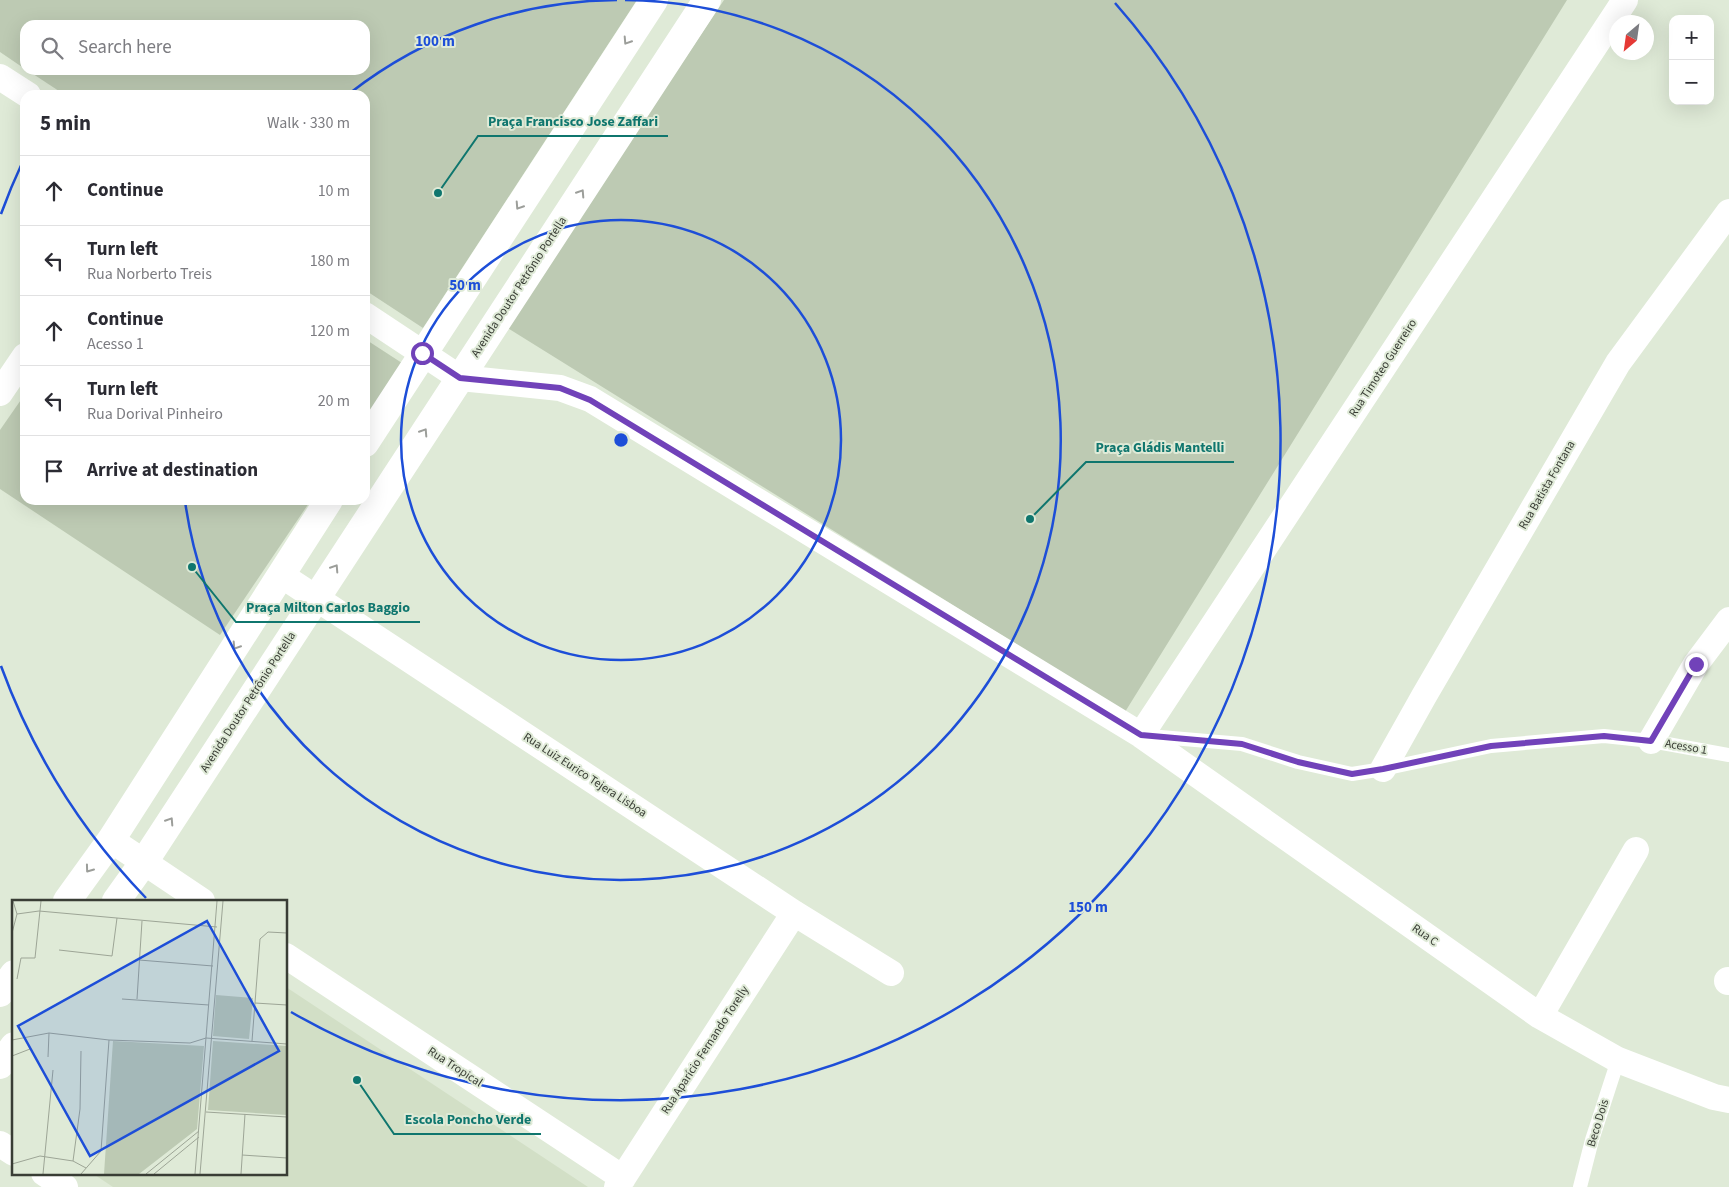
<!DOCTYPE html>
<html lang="en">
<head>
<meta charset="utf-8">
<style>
  :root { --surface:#fff; --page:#f7f7f7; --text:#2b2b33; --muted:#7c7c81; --line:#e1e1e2 }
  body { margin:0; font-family:"Source Sans 3",sans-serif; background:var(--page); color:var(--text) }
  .controls { position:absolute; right:15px; top:15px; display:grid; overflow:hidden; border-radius:10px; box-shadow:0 5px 20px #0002 }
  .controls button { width:45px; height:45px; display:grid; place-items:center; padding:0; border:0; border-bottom:1px solid var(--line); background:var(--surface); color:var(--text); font:25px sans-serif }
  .compass { position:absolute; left:1609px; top:15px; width:45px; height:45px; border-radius:50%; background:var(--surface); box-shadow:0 5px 20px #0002; rotate:209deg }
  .stop { position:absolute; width:15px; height:15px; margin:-11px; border:4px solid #7142b9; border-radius:50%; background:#fff }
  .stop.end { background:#7142b9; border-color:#fff; box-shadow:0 1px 5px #0008 }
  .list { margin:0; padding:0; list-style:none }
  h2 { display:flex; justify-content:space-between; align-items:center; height:65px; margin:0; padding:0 20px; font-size:21px }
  h2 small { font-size:16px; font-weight:400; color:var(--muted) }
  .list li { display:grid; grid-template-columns:32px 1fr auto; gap:15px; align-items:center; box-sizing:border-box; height:70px; padding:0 20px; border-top:1px solid var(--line) }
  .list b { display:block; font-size:19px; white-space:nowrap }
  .list p { margin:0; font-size:16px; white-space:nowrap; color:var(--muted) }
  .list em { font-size:16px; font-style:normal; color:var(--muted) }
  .icon { flex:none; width:28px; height:28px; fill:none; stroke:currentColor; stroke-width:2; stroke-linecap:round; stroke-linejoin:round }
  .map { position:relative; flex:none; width:1729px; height:1187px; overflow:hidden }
  .search { position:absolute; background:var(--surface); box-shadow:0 5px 20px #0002; left:20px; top:20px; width:350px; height:55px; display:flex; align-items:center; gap:12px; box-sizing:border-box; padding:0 18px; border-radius:15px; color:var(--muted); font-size:19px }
  .panel { position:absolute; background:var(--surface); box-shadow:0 5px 20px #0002; left:20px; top:90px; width:350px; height:415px; border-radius:15px }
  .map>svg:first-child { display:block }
  .built { fill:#d2dfc6 }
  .green { fill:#bdcab3 }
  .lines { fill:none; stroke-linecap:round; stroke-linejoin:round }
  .lane { stroke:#fff; stroke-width:14 }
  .street { stroke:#fff; stroke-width:26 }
  .secondary { stroke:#fff; stroke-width:28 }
  .oneway { stroke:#9c9e9a }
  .route { stroke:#7142b9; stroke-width:6 }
  .ring { fill:none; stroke:#1d4ed8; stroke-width:2.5 }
  .labels { text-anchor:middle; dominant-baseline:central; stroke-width:4; stroke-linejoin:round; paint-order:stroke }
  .street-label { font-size:12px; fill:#393d35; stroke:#dfead7 }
  .inset-road { fill:none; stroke:#9da596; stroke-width:1 }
  .view { fill:#1d4ed8; fill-opacity:0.15; stroke:#1d4ed8; stroke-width:2.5 }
  .inset-edge { fill:none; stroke:#393d35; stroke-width:2.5 }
  .centre { fill:#1d4ed8; stroke:#dfead7; stroke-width:2.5 }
  .ring-label { font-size:15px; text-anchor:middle; font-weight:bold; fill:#1d4ed8; stroke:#dfead7; stroke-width:4; stroke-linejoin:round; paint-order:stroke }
  .leader { fill:none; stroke:#0f766e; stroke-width:2 }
  .callout-dot { fill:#0f766e; stroke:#dfead7; stroke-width:2 }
  .callout-label { font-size:14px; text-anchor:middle; font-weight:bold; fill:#0f766e; stroke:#dfead7; stroke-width:4; stroke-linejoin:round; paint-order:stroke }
</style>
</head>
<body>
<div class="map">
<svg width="1729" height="1187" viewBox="0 0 1729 1187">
  <rect width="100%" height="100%" fill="#dfead7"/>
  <path class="built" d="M286,987L588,1187H113L92,1173H286Z"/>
  <path class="green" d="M0,0H637L423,328L365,290V95H65L27,70H365V25H25V69L0,52Z
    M724,0H1567L1125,712L506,327Z
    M365,339L402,363L365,419Z
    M25,394V500H311L220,635L0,489V430Z"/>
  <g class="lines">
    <path class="lane" d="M1149,736L1242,744L1298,762L1352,774L1383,769L1491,746L1604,736L1651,741L1729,755
      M1580,1187L1592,1140L1618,1060"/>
    <path class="street" d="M0,77L28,95
      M365,315L460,378L560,388L590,399L1141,735L1540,1016L1618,1060L1714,1097L1729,1100
      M0,393L25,356
      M281,575L794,913L891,973
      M1141,735L1625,0
      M1651,741L1696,664L1729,620
      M1383,769L1424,696L1618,363L1729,212
      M111,840L202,901
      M286,956L623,1178
      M1540,1016L1636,850
      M0,1144L14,1153
      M44,1173L65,1187
      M617,1187L794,913"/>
    <path class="secondary" d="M365,443L654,0
      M67,901L111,840L329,500
      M116,901L144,862L707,0
      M1728,981H1729
      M0,993L14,974
      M0,1065L14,1046"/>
  </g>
  <defs><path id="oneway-chevron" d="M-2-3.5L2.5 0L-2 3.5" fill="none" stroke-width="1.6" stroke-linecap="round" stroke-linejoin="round" transform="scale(1.25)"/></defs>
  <g class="oneway">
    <use href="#oneway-chevron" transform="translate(627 41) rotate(123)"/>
    <use href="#oneway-chevron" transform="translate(581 193) rotate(-57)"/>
    <use href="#oneway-chevron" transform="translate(519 206) rotate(123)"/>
    <use href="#oneway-chevron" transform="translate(424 432) rotate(-57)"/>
    <use href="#oneway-chevron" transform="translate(335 568) rotate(-57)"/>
    <use href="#oneway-chevron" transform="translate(236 646) rotate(123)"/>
    <use href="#oneway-chevron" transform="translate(170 821) rotate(-57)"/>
    <use href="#oneway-chevron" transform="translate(89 869) rotate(126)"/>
  </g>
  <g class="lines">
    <path class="route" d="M422,353L460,378L560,388L590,400L1141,735L1242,744L1298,762L1352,774L1383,769L1491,746L1604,736L1651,741L1696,664"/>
  </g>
  <g class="ring">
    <circle cx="621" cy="440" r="220"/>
    <path d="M350 93A440 440 0 0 1 617 0M625 0A440 440 0 1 1 185 501"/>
    <path d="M146 898A660 660 0 0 1 1 666M1 214A660 660 0 0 1 23 161M1115 3A660 660 0 0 1 291 1012"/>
  </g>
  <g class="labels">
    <g class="street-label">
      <text transform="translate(519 287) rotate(-57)">Avenida Doutor Petrônio Portella</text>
      <text transform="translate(1383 368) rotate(-57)">Rua Timoteo Guerreiro</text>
      <text transform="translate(1547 485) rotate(-60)">Rua Batista Fontana</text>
      <text transform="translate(248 702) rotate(-57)">Avenida Doutor Petrônio Portella</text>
      <text transform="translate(1686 747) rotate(10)">Acesso 1</text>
      <text transform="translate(585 775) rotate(33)">Rua Luiz Eurico Tejera Lisboa</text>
      <text transform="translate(1425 935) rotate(35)">Rua C</text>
      <text transform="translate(705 1050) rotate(-57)">Rua Aparício Fernando Torelly</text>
      <text transform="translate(455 1067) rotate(33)">Rua Tropical</text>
      <text transform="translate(1598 1123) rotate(-73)">Beco Dois</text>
    </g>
  </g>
  <g transform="translate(12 900)">
    <rect width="275" height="275" fill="#dfead7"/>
    <path d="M204,95L241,98L237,139L201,136ZM101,141L192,146L185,229L127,274H92ZM201,141L275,146V215L196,210Z" fill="#bdcab3"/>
    <path class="inset-road" d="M5,14L27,11L205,27M0,33L5,14L1,1M47,50L100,56L105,18M127,60L201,66M5,79L9,58H23L29,1M110,99L197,105M125,99L130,21M243,103L275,105M0,140L37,133L97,140L178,143L194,138L275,144M240,141L248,39L256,32L275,33M0,156L18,149M36,157L37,133M194,212L275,217M230,255L275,258M61,261L68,209L69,151M0,264L28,256L61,261L74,268M31,274L41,170M69,274L89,251L97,140M134,274L187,231M142,274L187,237M183,274L205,1M188,274L211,1M229,274L233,214"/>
    <path class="view" d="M195,21L267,151L78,256L6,126Z"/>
    <rect width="275" height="275" class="inset-edge"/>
  </g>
  <circle cx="621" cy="440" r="8" class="centre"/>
  <g class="ring-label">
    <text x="435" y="46">100 m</text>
    <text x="465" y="290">50 m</text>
    <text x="1088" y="912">150 m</text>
  </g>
  <path class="leader" d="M438 193L478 136H668M1030 519L1086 462H1234M192 567L236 622H420M357 1080L394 1134H541"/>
  <g class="callout-dot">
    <circle cx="438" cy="193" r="5"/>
    <circle cx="1030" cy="519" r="5"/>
    <circle cx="192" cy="567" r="5"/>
    <circle cx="357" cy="1080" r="5"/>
  </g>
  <g class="callout-label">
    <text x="573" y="126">Praça Francisco Jose Zaffari</text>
    <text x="1160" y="452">Praça Gládis Mantelli</text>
    <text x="328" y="612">Praça Milton Carlos Baggio</text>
    <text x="468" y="1124">Escola Poncho Verde</text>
  </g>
</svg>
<div class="controls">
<button>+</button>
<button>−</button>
</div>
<svg class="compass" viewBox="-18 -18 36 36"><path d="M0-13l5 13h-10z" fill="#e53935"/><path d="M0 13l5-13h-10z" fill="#7c7c81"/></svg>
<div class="stop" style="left:422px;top:353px"></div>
<div class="stop end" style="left:1696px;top:664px"></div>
<div class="search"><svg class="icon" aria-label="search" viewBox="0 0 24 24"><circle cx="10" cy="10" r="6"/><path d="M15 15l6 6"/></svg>Search here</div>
<section class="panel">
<h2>5 min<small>Walk · 330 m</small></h2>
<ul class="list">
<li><svg class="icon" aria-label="ahead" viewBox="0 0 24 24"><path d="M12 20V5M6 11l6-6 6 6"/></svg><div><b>Continue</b></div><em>10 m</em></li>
<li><svg class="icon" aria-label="left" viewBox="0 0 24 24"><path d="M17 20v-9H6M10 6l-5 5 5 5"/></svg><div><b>Turn left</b><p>Rua Norberto Treis</p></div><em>180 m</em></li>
<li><svg class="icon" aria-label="ahead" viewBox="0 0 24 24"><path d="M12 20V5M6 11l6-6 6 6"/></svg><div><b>Continue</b><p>Acesso 1</p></div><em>120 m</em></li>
<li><svg class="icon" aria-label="left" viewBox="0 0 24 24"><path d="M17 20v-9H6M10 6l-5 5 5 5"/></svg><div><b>Turn left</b><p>Rua Dorival Pinheiro</p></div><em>20 m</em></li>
<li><svg class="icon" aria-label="arrive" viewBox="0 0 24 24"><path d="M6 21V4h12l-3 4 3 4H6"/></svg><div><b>Arrive at destination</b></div></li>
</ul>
</section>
</div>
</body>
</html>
